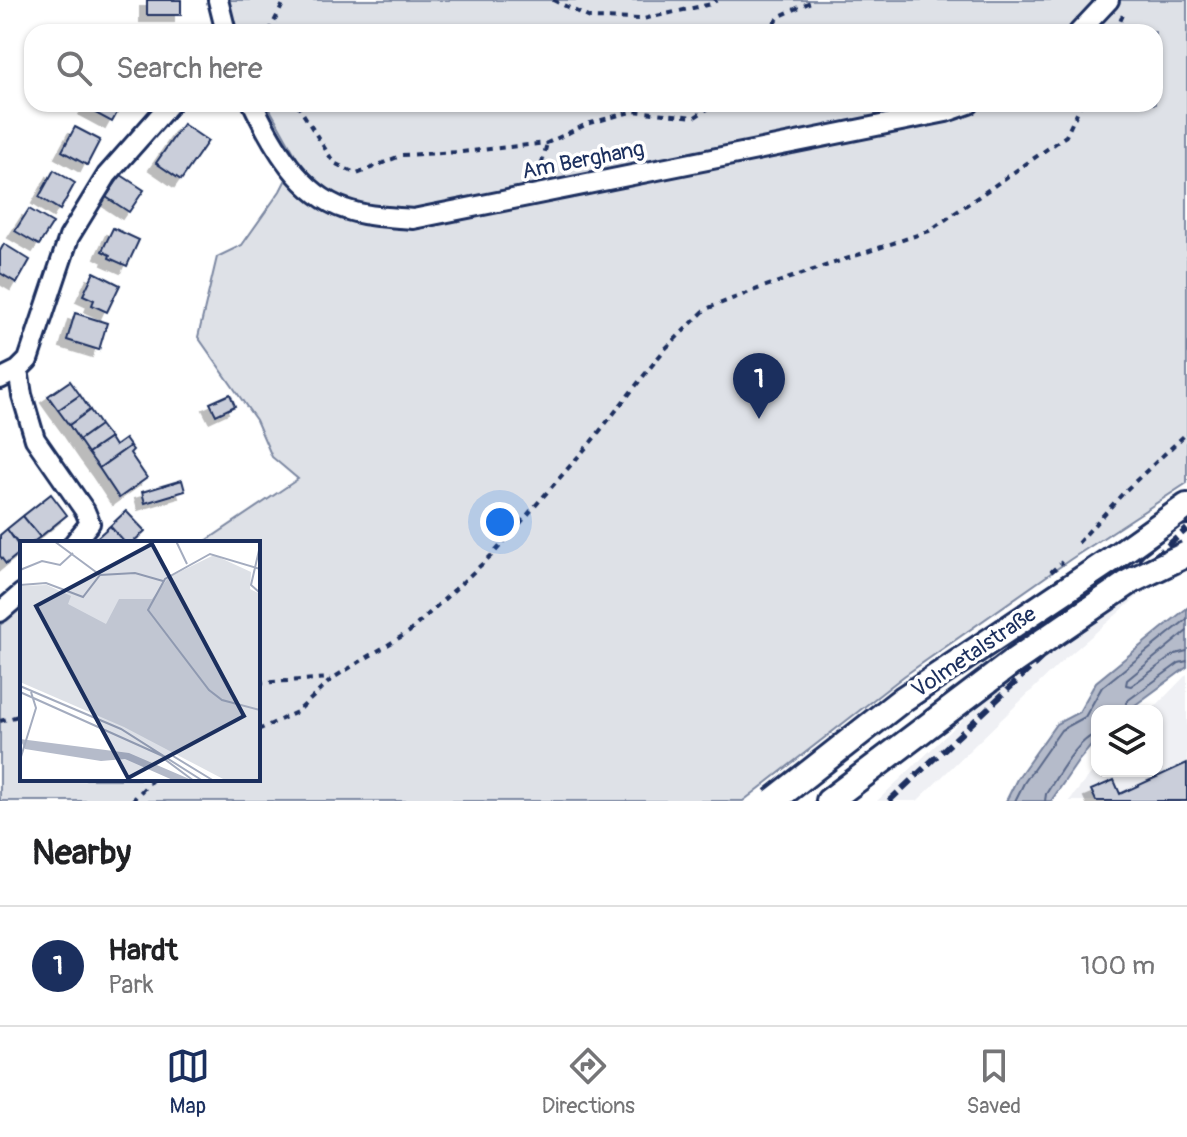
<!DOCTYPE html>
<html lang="en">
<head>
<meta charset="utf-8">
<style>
  :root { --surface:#fff; --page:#f6f6f6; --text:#202124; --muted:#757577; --line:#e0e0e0; --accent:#1b2f5e }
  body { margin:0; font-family:Pangolin,sans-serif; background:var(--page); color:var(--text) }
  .controls { position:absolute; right:24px; bottom:24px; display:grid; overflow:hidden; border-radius:16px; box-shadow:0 2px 6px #0004 }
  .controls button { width:72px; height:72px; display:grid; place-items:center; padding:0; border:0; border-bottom:2px solid var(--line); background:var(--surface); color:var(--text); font:40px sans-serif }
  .you { position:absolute; left:500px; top:522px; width:28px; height:28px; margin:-20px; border:6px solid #fff; border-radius:50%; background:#1a73e8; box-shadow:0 0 0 12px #1a73e833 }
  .badge { display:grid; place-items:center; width:52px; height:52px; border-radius:50%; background:var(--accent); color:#fff; font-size:26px; font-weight:700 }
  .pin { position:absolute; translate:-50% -66px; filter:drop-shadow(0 2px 4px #0008) }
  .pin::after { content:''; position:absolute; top:42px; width:28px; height:24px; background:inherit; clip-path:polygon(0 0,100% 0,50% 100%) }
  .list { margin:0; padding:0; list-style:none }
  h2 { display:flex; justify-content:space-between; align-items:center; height:104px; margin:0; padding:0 32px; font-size:34px }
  h2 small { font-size:26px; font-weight:400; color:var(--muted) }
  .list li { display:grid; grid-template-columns:52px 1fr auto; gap:24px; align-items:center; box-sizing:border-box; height:120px; padding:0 32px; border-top:2px solid var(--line) }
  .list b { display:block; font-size:30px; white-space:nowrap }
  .list p { margin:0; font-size:26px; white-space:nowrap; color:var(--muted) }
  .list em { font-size:26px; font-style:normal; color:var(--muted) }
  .icon { flex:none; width:44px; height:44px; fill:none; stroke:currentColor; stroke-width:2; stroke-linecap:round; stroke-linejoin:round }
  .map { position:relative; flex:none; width:1187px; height:801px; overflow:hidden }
  .search { position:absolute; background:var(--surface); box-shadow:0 2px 6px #0004; left:24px; right:24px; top:24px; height:88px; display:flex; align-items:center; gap:20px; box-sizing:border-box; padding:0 28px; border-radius:24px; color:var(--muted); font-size:30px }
  .sheet { height:224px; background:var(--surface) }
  nav { display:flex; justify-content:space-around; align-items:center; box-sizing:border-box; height:112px; border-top:2px solid var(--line); background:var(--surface); font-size:22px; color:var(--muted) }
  nav a { display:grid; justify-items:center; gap:4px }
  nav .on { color:var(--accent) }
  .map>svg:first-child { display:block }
  .built { fill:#eff0f4 }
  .green { fill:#dee1e7; stroke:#7c88a2; stroke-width:2 }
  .water { fill:#b5bbca; stroke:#77839f; stroke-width:2 }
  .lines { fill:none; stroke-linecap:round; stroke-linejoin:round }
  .shore { stroke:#596789; stroke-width:2 }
  .building { fill:#caceda; stroke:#1b2f5e; stroke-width:2; filter:url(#shadow) }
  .minor-casing { stroke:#1b2f5e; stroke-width:24 }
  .major-casing { stroke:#1b2f5e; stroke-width:30 }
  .path { stroke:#1b2f5e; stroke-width:4; stroke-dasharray:6 6; stroke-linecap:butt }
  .minor { stroke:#fff; stroke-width:18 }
  .major { stroke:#fff; stroke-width:24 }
  .rail { stroke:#1b2f5e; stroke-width:6; stroke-dasharray:12 6; stroke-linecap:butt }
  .major-bridge-casing { stroke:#1b2f5e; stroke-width:30; stroke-linecap:butt }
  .major-bridge { stroke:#fff; stroke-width:24 }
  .labels { text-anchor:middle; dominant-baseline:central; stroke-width:7; stroke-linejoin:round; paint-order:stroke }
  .street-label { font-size:22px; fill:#1b2f5e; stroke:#fff }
  .inset-road { fill:none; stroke:#a4acbf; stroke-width:2 }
  .view { fill:#1b2f5e; fill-opacity:0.15; stroke:#1b2f5e; stroke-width:4 }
  .inset-edge { fill:none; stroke:#1b2f5e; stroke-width:4 }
</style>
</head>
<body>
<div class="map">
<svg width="1187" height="801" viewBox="0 0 1187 801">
  <defs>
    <filter id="shadow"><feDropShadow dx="-7" dy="7" stdDeviation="0" flood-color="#0004"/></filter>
  </defs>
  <rect width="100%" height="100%" fill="#fff"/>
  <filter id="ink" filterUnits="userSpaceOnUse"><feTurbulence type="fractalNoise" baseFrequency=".0125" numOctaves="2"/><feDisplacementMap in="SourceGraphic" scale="16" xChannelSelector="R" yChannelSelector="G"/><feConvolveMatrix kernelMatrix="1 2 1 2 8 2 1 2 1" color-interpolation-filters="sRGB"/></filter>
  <g filter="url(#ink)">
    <path class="built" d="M1187,518V554L1059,664L917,801H877L1037,649Z
      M1187,674V801H1069L1097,766V771H1157V711H1151Z"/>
    <path class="green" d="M226,0H1187V483L1071,559L904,676L743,801H0V625L22,607V779H258V543H203L298,479L272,457L256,420L198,337L217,257L242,245L280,191L297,158L267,104H1155V32H235Z"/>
    <path class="water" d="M1187,608V667L1127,711H1097V739L1079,760L1051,801H1006L1017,779L1056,724L1079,712L1096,682Z"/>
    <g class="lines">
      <path class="shore" d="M1187,631L1127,680L1126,685L1131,686L1175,654L1187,651
        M1124,711L1127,701L1179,663L1187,661
        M1015,801L1024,783L1061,730L1085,717L1102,687L1187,619
        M1045,801L1046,794C1056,778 1079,737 1097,734"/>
    </g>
    <path class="building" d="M147,0H181V15H147Z
      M89,104H122L112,122L86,108Z
      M183,124L208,141L181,180L156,163Z
      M75,127L100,140L87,165L62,151Z
      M54,170L75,183L60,210L39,197Z
      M121,175L144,190L129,212L106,197Z
      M29,209L53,223L39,245L15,231Z
      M113,228L139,240L127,266L109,258L110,255L102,251Z
      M4,244L30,260L17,283L0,273V251Z
      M94,272L120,285L107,312L92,305L94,300L83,295Z
      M75,313L107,323L99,350L67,340Z
      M70,381L80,395L58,410L48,396Z
      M230,394L235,406L216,415L210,403Z
      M80,395L90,410L69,425L58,410Z
      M90,410L100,425L79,440L69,425Z
      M100,425L110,438L88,453L79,440Z
      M110,438L115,446L125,439L130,446L99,468L88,453Z
      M130,446L133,450L130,453L147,478L119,498L99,468Z
      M182,480L185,491L145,503L142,492Z
      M51,494L67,515L40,537L23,516Z
      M126,511L145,531L132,543H125L110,526Z
      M23,516L40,537L32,543H22V549L7,529Z
      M110,526L125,543H95L93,541Z
      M7,529L22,551L6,564L0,556V535Z
      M1187,763V801H1096L1091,790L1114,780L1120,794Z"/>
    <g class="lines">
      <defs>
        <path id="minor" d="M218,0L226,32
          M1079,32L1109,0
          M253,104C272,144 300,194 345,209C367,217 391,217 413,219L946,112L969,104
          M18,370L22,395L35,439L85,511L90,523L74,543
          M0,379L18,370L28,360L69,237L107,175L170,104
          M0,612L22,593"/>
        <path id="major" d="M1115,557L1187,506
          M1152,565L1187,538
          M829,801L1014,661"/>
      </defs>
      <use href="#minor" class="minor-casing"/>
      <use href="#major" class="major-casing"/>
      <path class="path" d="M553,0L590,18L643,19L711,4L717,0
        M269,32L285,0
        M766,32L780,16L815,0
        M1116,32L1124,12
        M297,104L334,163L357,174L402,155L461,152L547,143L587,124L634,111L695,117L715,104
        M539,175L547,143
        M1078,543L1125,491L1187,433
        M1051,572L1062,562
        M258,683L330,678
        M0,721L22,715
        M258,730L297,712L333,678L409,632L494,553L591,442L665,349L706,309L763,287L929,231L1066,136L1081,104
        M132,801L153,779"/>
      <use href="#minor" class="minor"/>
      <use href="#major" class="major"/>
      <path class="rail" d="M889,801L1098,605L1187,529"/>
      <defs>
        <path id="major-bridge" d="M1014,661L1131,581L1187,554
          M773,801L903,699L1115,557"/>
      </defs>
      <use href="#major-bridge" class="major-bridge-casing"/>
      <use href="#major-bridge" class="major-bridge"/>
    </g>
  </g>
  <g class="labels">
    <g class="street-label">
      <text transform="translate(583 160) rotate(-11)">Am Berghang</text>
      <text transform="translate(974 652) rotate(-34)">Volmetalstraße</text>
    </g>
  </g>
  <g transform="translate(20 541)">
    <rect width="240" height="240" fill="#fff"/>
    <path d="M194,14L231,31L230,48L240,53V240H207L104,186L0,141V45L27,44L51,55L48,63L86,83L99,58H132L149,36Z" fill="#dee1e7"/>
    <path d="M0,198L109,212L174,240H155L105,218L81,220L5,208Z" fill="#b5bbca"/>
    <path class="inset-road" d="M34,0L80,34M156,0L167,23M240,5L231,44L240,52M240,28L190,13L145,38L128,69L189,149L202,159L240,169M0,29L22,20L40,24L53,12M0,44L26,42L63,56L80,34L115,32L143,40M0,145L101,188L183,240M0,151L145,216M153,215L194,240M143,217L174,240M0,219L16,167L11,151"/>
    <path class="view" d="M132,3L224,175L108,237L16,65Z"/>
    <rect width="240" height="240" class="inset-edge"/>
  </g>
</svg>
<div class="controls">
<button><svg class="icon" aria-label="layers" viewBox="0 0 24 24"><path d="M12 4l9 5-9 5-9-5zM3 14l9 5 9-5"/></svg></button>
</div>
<div class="you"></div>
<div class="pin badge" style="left:759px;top:419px">1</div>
<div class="search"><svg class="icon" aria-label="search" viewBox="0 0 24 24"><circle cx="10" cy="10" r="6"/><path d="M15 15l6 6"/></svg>Search here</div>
</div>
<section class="sheet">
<h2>Nearby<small></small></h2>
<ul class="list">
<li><span class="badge">1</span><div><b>Hardt</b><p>Park</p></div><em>100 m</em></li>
</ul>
</section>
<nav>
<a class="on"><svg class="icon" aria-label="map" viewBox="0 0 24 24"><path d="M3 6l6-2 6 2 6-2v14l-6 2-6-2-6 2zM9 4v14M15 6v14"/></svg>Map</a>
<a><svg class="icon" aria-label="directions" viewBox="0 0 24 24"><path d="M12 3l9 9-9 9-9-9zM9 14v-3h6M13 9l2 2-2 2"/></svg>Directions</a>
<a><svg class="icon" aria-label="saved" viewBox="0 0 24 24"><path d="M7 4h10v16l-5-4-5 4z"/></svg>Saved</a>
</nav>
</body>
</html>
